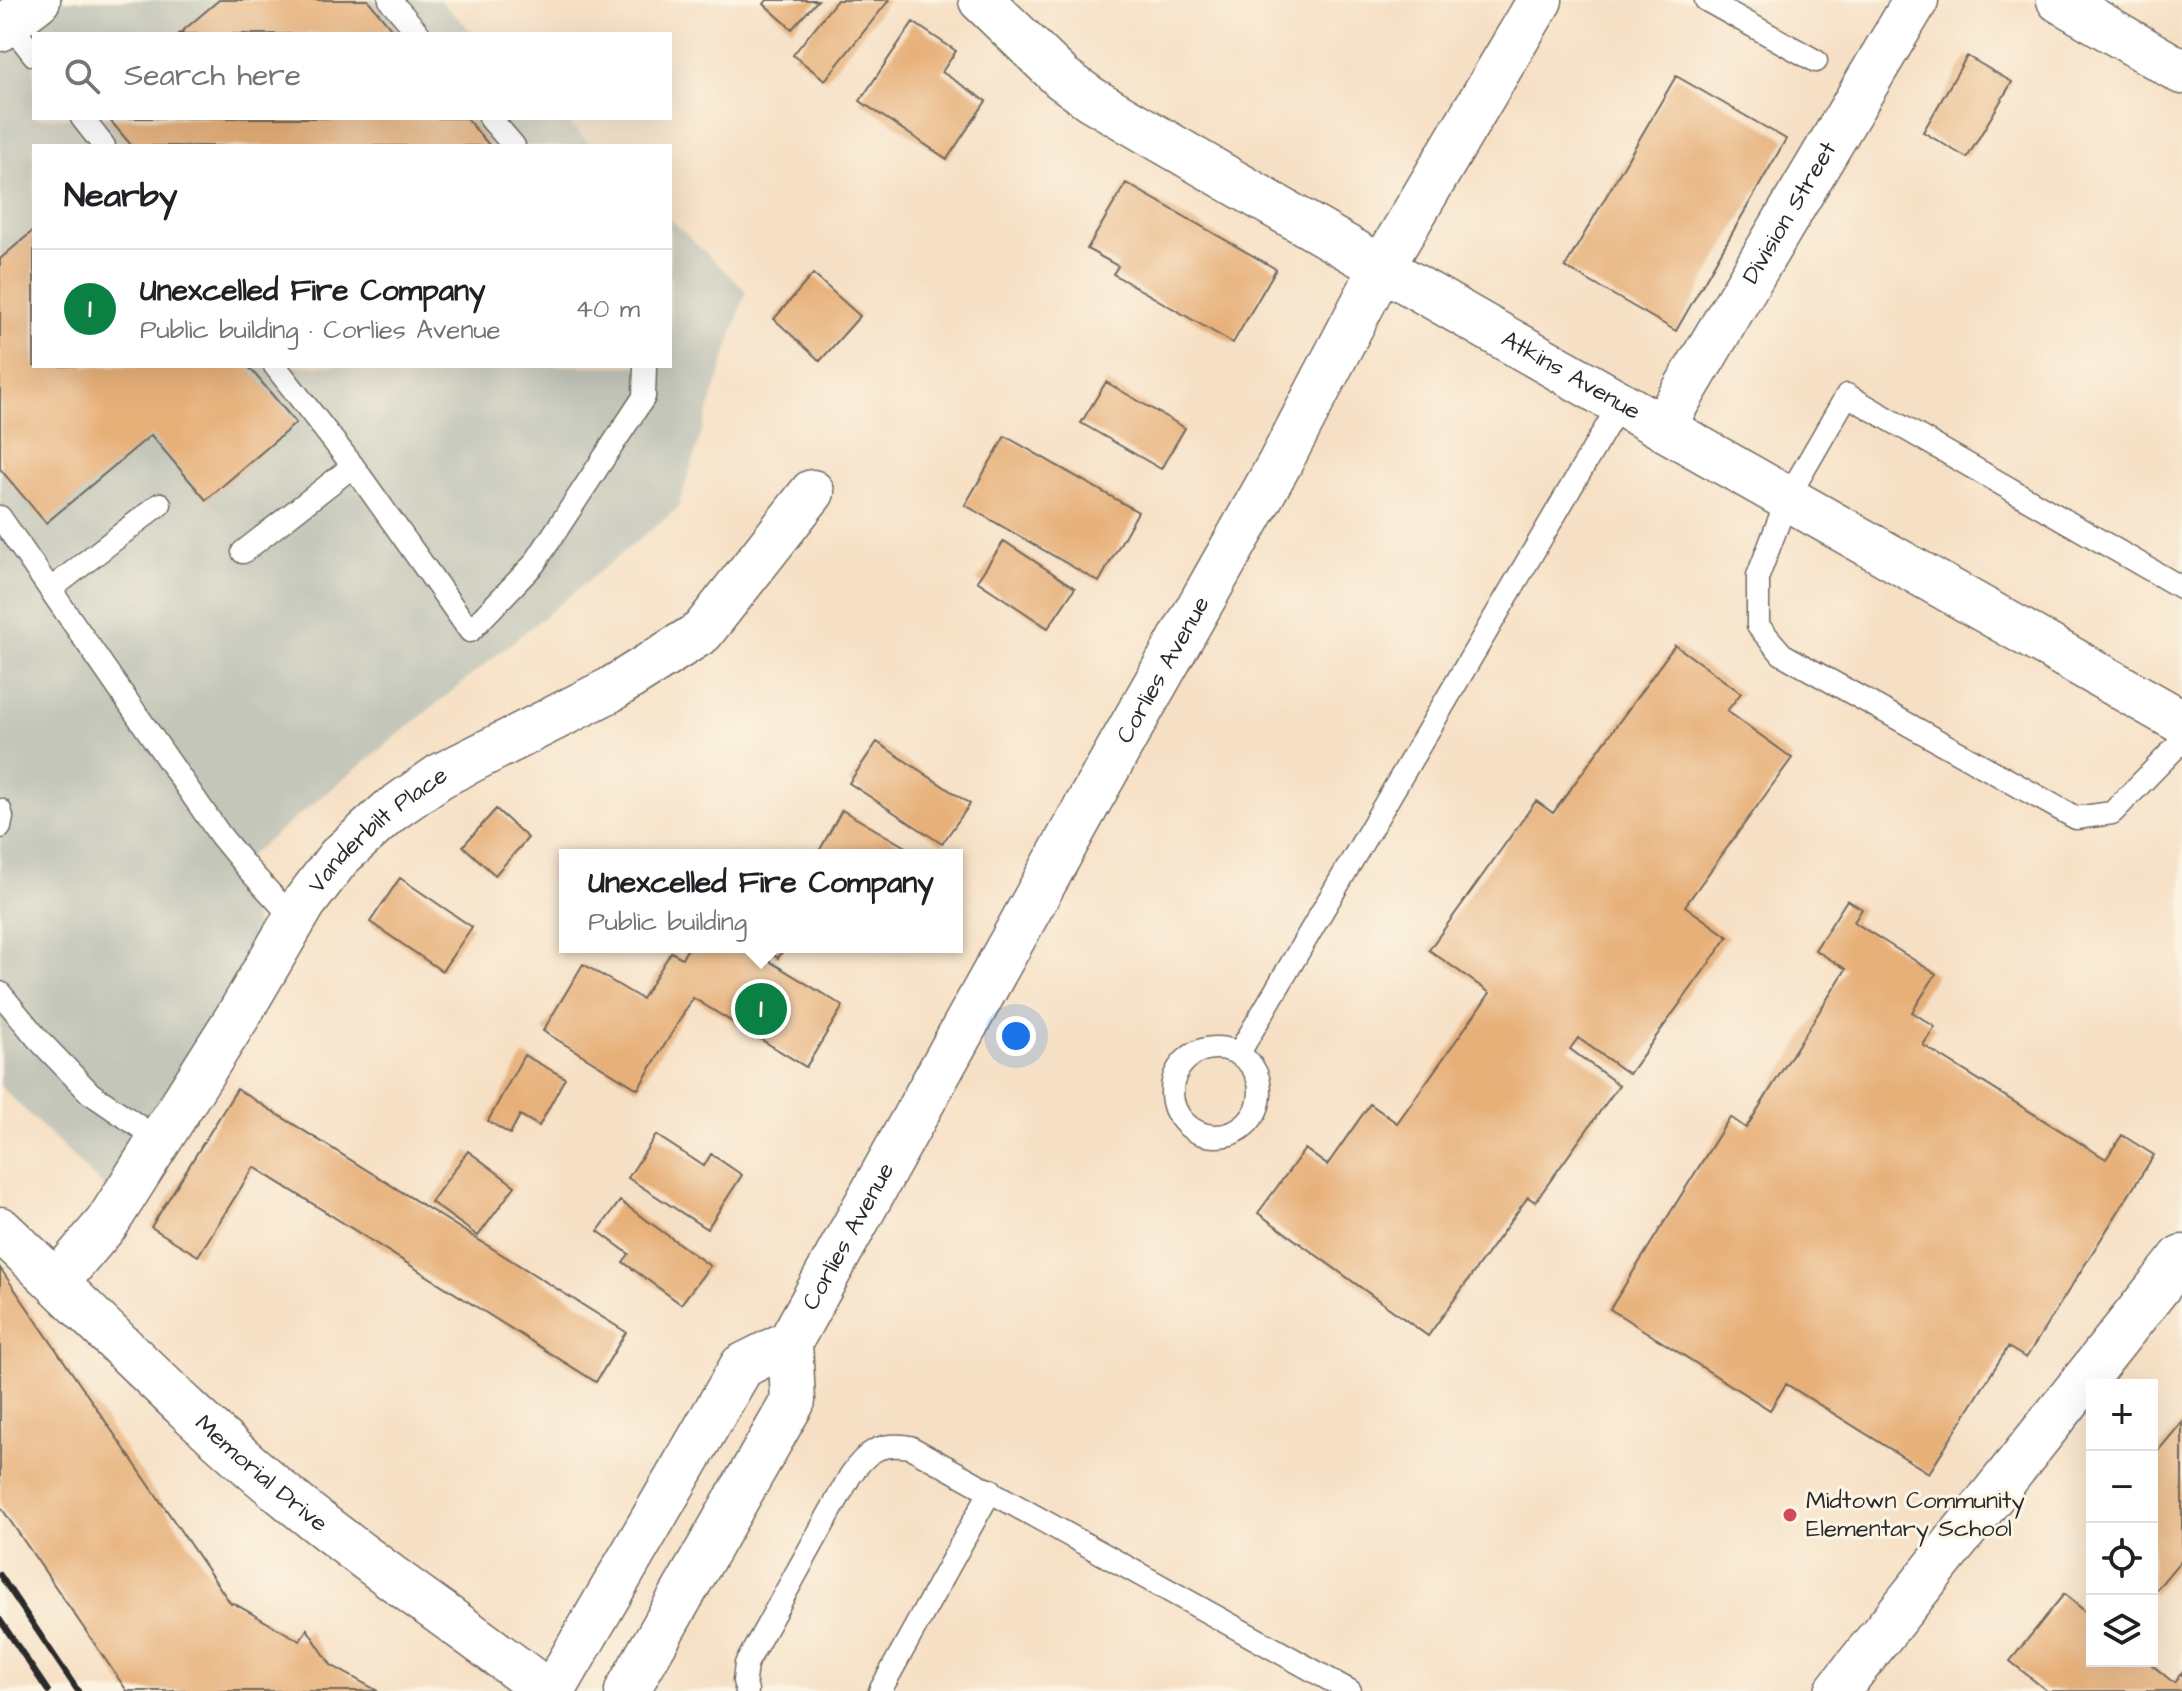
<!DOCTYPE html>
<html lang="en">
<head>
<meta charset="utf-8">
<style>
  :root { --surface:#fff; --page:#f2f2f2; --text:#202124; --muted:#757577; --line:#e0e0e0; --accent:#0b8043 }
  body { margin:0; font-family:"Architects Daughter",sans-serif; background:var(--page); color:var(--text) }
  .controls { position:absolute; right:24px; bottom:24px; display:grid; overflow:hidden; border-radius:0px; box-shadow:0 8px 32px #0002 }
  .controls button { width:72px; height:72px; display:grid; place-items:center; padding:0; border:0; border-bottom:2px solid var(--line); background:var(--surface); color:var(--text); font:40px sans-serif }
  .you { position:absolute; left:1016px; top:1036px; width:28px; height:28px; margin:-20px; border:6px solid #fff; border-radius:50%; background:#1a73e8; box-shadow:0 0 0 12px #1a73e833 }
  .badge { display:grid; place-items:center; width:52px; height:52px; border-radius:50%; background:var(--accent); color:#fff; font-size:26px; font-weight:700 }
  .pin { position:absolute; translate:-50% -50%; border:4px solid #fff; box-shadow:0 2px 8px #0006 }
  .popup { position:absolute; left:559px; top:849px; width:404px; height:104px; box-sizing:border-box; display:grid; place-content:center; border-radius:0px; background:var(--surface); filter:drop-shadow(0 2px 6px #0005); font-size:26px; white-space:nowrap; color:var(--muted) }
  .popup b { font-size:30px; color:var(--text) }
  .popup::after { content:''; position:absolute; left:50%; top:100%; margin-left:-16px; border:16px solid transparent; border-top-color:var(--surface) }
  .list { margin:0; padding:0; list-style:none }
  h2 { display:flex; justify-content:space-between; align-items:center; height:104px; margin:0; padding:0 32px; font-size:34px }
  h2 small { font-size:26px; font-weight:400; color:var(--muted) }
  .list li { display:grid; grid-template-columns:52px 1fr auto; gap:24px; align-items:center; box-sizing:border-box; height:120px; padding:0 32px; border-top:2px solid var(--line) }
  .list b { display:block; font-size:30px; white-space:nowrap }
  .list p { margin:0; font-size:26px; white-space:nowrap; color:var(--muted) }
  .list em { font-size:26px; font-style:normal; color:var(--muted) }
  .icon { flex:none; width:44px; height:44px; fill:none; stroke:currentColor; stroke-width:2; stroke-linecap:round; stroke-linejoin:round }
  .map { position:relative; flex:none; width:2182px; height:1691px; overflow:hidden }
  .search { position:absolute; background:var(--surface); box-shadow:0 8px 32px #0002; left:32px; top:32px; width:640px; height:88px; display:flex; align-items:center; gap:20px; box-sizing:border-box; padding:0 28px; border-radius:0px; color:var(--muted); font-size:30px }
  .panel { position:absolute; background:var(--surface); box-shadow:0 8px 32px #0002; left:32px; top:144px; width:640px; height:224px; border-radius:0px }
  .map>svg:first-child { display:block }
  .industrial { fill:#c3c6b9 }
  .building { fill:#e7b079 }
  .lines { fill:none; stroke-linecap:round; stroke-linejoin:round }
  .lane-casing { stroke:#726a61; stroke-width:25 }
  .street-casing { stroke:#726a61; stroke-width:47 }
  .secondary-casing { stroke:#726a61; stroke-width:47 }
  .lane { stroke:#fff; stroke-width:22 }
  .street { stroke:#fff; stroke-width:44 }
  .secondary { stroke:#fff; stroke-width:44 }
  .rail { stroke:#2b2b2b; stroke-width:6 }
  .poi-dot { fill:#d1495b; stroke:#fcf5e5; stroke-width:3 }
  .labels { text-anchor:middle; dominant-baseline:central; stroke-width:6; stroke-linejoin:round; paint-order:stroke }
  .street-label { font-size:24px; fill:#2b2b2b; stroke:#fcf5e5 }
  .poi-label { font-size:24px; fill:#2b2b2b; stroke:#fcf5e5; text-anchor:start }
</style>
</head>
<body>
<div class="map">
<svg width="2182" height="1691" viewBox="0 0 2182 1691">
  <rect width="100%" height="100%" fill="#fcf5e5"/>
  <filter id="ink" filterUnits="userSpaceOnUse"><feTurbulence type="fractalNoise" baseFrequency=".0125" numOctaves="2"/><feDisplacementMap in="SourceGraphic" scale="16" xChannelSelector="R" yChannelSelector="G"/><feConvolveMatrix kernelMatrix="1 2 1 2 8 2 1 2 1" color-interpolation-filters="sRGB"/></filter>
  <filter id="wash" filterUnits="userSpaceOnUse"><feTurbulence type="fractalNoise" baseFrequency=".006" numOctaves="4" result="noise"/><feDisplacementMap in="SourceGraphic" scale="32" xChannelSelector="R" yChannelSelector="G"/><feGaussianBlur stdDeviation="1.8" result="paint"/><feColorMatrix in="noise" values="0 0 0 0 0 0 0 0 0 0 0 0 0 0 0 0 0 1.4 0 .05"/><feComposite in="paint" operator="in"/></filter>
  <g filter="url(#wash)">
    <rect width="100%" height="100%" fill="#f6e0c5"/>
    <path class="industrial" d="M0,0H439L475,34H34V118H563L593,146H34V366H670V219L746,291L678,508L240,863L263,955L111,1194L0,1086Z"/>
    <g id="blocks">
      <path class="building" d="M219,0H368L396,34H179Z
        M767,0H818L792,29L764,4Z
        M837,0H889L825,80L793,55Z
        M913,22L956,51L942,72L986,101L947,159L860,101Z
        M1967,56L2012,82L1967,158L1923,132Z
        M1676,76L1786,139L1676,331L1565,267Z
        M108,118H466L490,146H132Z
        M1126,183L1276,269L1233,343L1113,274L1118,266L1087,249Z
        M34,230V366H248L296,423L206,500L151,435L46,523L0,469V259Z
        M813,274L860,316L820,361L774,319Z
        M1106,382L1185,428L1161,469L1081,423Z
        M1005,436L1138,512L1099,582L965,505Z
        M1004,541L1075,588L1048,628L977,581Z
        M1675,645L1741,693L1727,711L1792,758L1685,906L1728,937L1629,1074L1578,1038L1570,1049L1619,1085L1535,1202L1528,1197L1428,1336L1258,1213L1305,1149L1327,1165L1370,1104L1397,1123L1490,993L1429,950L1536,801L1553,813Z
        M877,742L970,804L942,844L849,783Z
        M496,809L528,838L495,875L463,846Z
        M842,810L919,855H817Z
        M400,878L472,927L442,971L370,922Z
        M1847,900L1862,909L1854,922L1936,974L1912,1012L1935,1027L1923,1045L2106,1159L2122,1135L2154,1155L2026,1358L2008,1347L1929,1473L1786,1384L1770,1410L1610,1309L1730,1117L1746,1128L1846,969L1815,950Z
        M689,947H746L843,1006L806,1067L693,998L638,1089L543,1031L583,964L642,999L671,952L682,958Z
        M761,947H785L778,958Z
        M524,1055L565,1078L539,1126L520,1115L510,1134L488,1121Z
        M237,1089L626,1332L596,1382L254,1167L198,1256L151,1227Z
        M656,1135L704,1166L711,1154L742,1175L707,1229L628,1178Z
        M468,1151L515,1186L478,1236L431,1202Z
        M620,1201L710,1266L681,1304L623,1262L629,1254L598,1231Z
        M0,1268L231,1604L233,1603L300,1641L307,1629L331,1665L378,1691H127L0,1506Z
        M2182,1422V1559L2152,1595V1458Z
        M2064,1594L2092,1617V1661H2147L2174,1683L2182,1672V1691H2047L2010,1661Z"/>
    </g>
  </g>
  <g filter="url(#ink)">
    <use href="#blocks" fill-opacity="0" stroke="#726a61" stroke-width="2"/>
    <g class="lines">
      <defs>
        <path id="lane" d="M390,0L419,34
          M1706,0L1816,61
          M9,23L34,55
          M82,118L104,146
          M490,118L514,146
          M275,366L353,466L470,631L534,564L644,397L645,366
          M0,517L220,835L247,868L294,919
          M243,552L353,466
          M2182,588L1847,395L1788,497L1758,576V626L1782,654L2076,818L2112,813L2182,741
          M51,589L160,504
          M0,810L2,817L0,827
          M0,993L37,1038L90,1093L159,1140
          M1172 1092a44 44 0 1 1 88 0a44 44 0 1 1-88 0Z
          M1239,1053L1621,402
          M747,1691L744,1681L746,1664L850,1476C867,1451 880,1442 910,1447L1350,1691
          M880,1691L991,1490"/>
        <g id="street">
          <path d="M2059,0L2182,72"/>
          <path d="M0,29L38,0"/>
          <path id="s1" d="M1663,426L1916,0"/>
          <path id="s2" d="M57,1282L107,1223L238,1016L304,903L339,857L390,811L440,776L610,690L702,632L812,492"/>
          <path d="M1837,1691L2182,1257"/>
        </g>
        <g id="secondary">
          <path id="s3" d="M981,0L1062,78L1091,99C1453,311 1818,515 2182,722"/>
          <path id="s4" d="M0,1229C97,1320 190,1418 293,1502C375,1569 463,1626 546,1691"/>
          <path d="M553,1691L742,1366L790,1342"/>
          <path id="s5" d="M627,1691L793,1401L790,1342L1091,798L1280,463L1381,269L1540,0"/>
        </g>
      </defs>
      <use href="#lane" class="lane-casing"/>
      <use href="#street" class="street-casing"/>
      <use href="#secondary" class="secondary-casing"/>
      <use href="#lane" class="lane"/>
      <use href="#street" class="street"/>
      <use href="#secondary" class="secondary"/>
      <path class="rail" d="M0,1575L78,1691
        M0,1620L48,1691"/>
    </g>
  </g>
  <circle class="poi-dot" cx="1790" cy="1515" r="8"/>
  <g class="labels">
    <g class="street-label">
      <text stroke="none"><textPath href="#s1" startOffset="248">Division Street</textPath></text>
      <text stroke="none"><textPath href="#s3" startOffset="702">Atkins Avenue</textPath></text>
      <text stroke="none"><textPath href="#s5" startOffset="1162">Corlies Avenue</textPath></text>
      <text stroke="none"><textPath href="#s2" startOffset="558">Vanderbilt Place</textPath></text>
      <text stroke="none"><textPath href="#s5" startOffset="514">Corlies Avenue</textPath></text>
      <text stroke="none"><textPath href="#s4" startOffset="358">Memorial Drive</textPath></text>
    </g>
    <g class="poi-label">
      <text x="1806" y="1501">Midtown Community<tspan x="1806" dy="28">Elementary School</tspan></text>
    </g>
  </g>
</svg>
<div class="controls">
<button>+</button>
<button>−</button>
<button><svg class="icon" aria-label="locate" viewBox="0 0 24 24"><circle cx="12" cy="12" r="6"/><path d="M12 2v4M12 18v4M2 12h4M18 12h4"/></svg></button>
<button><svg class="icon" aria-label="layers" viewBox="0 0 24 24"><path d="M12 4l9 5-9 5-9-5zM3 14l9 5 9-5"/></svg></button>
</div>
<div class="you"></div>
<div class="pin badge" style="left:761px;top:1009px">1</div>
<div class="popup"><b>Unexcelled Fire Company</b>Public building</div>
<div class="search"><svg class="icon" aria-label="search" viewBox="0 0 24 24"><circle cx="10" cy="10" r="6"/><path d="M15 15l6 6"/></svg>Search here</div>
<section class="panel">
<h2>Nearby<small></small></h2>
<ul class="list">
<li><span class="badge">1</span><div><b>Unexcelled Fire Company</b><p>Public building · Corlies Avenue</p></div><em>40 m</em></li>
</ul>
</section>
</div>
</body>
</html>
